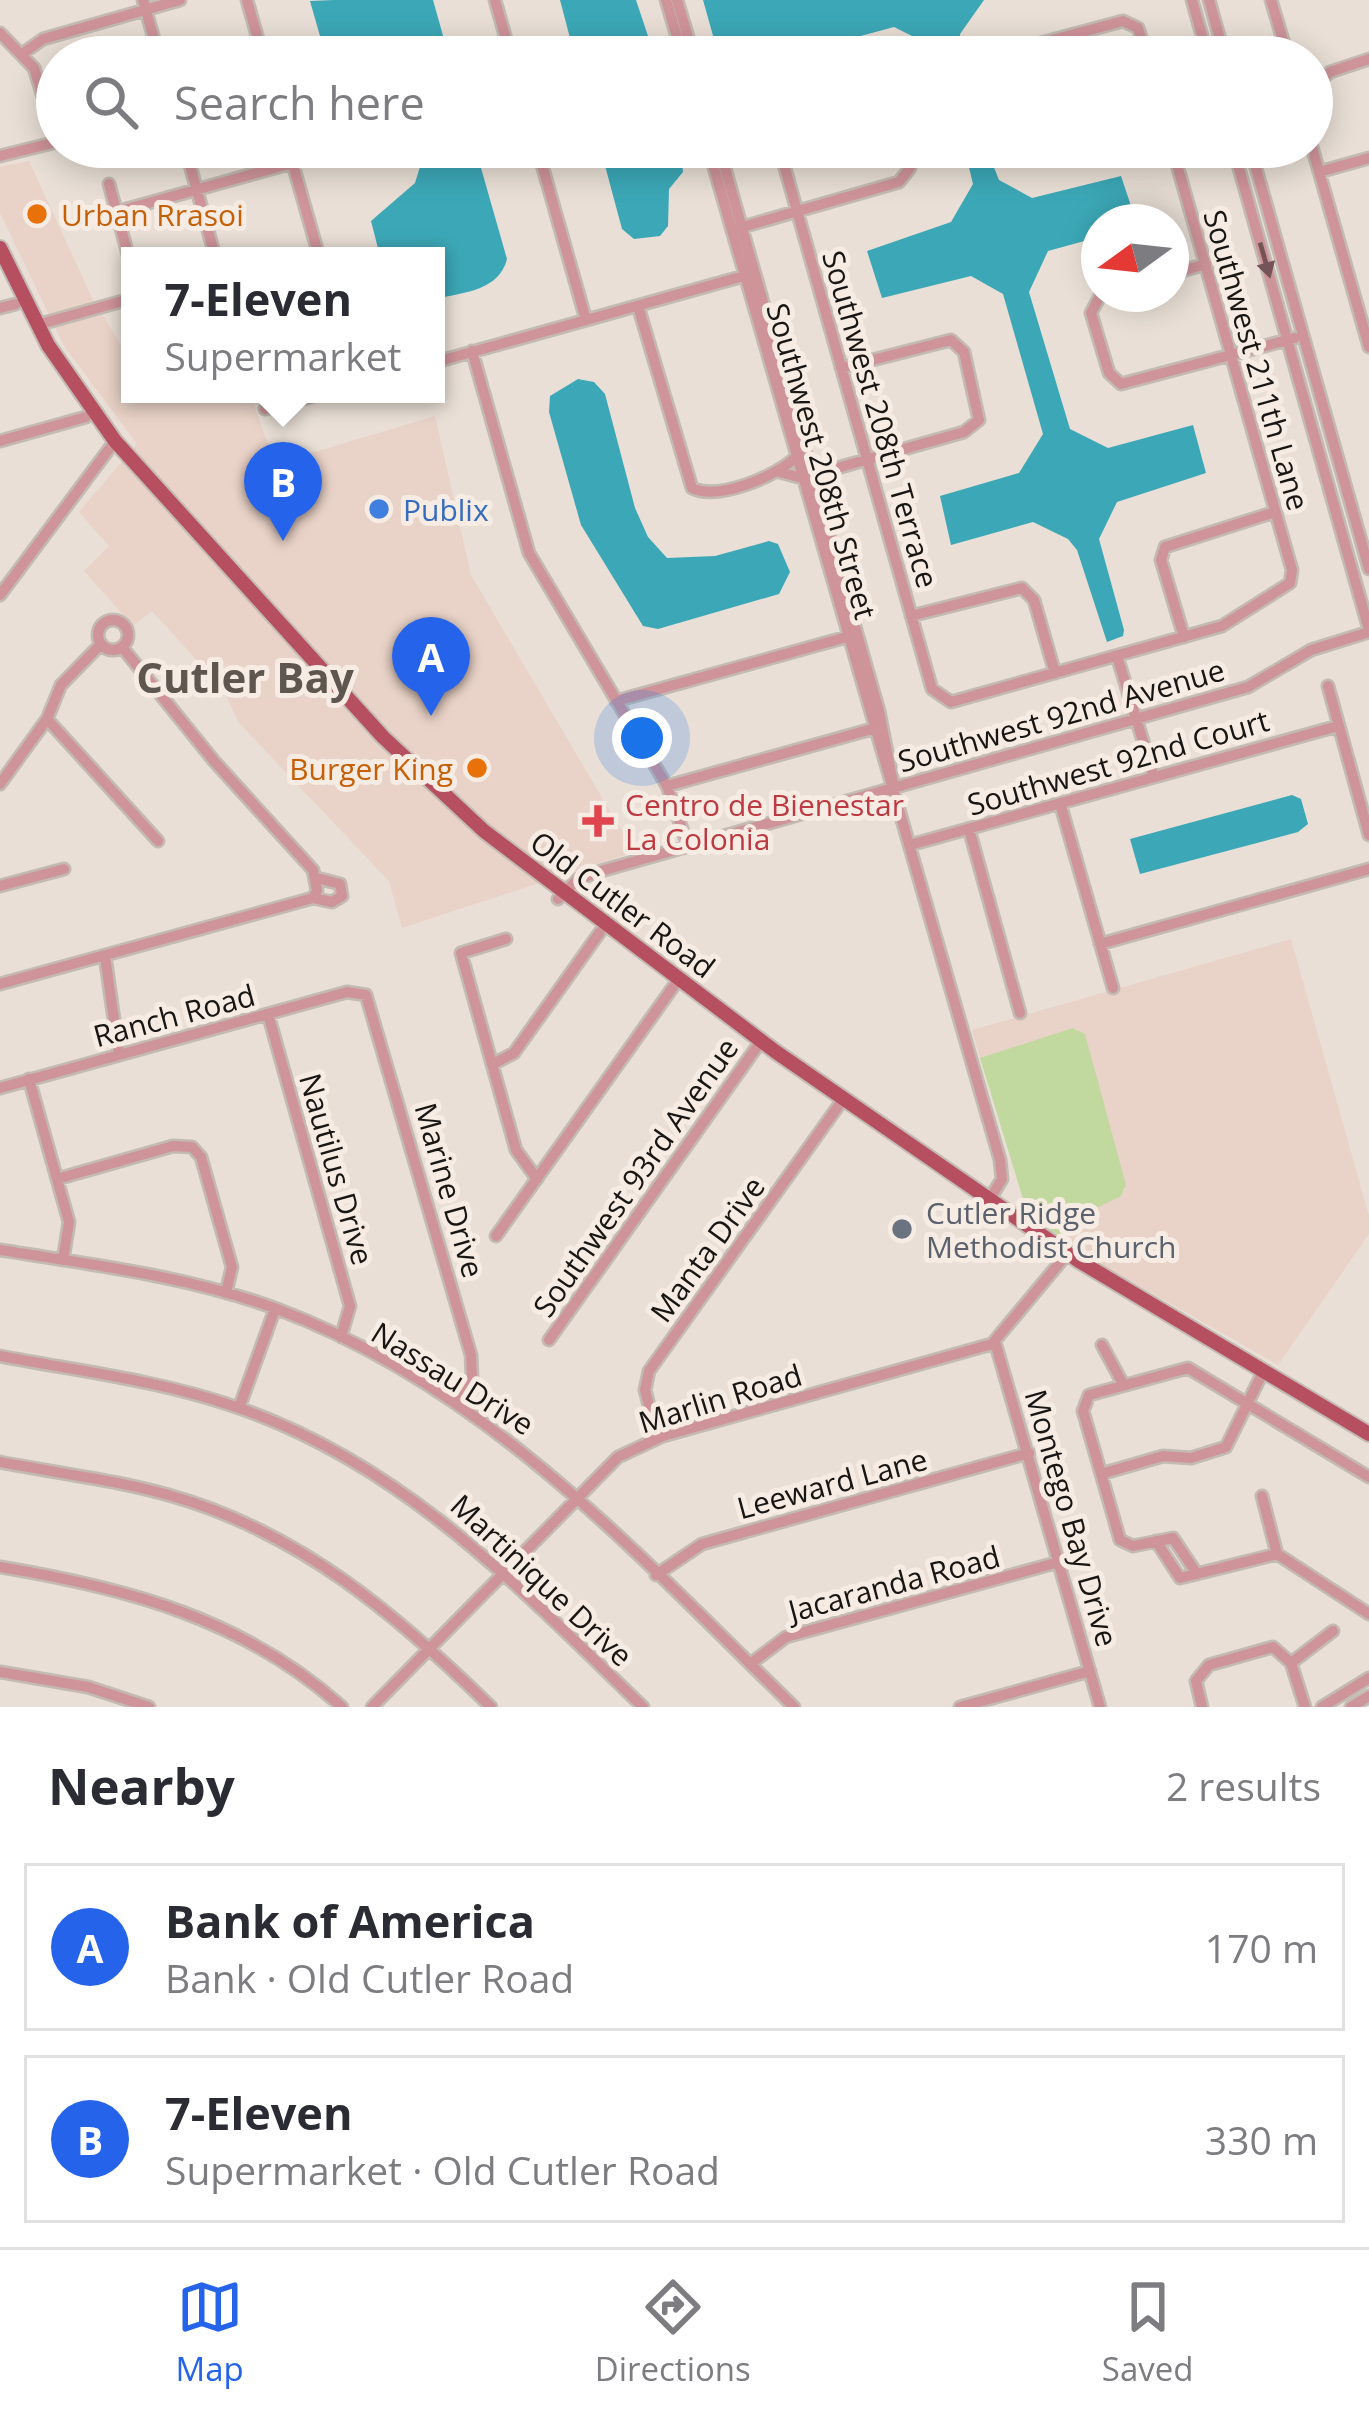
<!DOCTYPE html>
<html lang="en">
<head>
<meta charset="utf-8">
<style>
  :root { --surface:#fff; --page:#f2f2f3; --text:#2b2b33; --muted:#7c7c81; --line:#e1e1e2; --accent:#2563eb }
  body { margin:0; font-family:"Open Sans",sans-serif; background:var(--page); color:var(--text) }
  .compass { position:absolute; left:1081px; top:204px; width:108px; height:108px; border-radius:50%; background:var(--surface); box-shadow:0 6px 30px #0003; rotate:255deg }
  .you { position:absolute; left:642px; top:738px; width:42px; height:42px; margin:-30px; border:9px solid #fff; border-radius:50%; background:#1a73e8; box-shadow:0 0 0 18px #1a73e833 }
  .badge { display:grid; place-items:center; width:78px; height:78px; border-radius:50%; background:var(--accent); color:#fff; font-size:39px; font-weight:700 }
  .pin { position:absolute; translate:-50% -99px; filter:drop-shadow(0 3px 6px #0008) }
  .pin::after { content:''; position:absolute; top:63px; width:42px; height:36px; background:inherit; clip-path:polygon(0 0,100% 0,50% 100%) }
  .popup { position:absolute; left:121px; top:247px; width:324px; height:156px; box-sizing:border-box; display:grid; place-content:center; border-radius:0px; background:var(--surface); filter:drop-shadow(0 3px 9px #0005); font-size:39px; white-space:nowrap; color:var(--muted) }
  .popup b { font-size:45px; color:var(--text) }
  .popup::after { content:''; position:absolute; left:50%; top:100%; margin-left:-24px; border:24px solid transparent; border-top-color:var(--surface) }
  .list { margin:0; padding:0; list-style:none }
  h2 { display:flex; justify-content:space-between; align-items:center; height:156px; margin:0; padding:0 48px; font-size:51px }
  h2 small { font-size:39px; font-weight:400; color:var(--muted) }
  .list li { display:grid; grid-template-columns:78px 1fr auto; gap:36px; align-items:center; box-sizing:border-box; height:168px; margin:0 24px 24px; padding:0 24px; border:3px solid var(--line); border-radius:0px }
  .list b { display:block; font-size:45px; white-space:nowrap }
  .list p { margin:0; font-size:39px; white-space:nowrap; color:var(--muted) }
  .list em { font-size:39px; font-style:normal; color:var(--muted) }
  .icon { flex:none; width:66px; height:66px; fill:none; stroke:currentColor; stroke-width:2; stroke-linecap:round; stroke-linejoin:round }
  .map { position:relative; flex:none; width:1369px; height:1707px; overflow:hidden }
  .search { position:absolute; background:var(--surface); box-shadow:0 6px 30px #0003; left:36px; right:36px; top:36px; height:132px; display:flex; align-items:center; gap:30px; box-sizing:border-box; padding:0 42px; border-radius:66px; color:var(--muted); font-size:45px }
  .sheet { height:540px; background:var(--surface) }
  nav { display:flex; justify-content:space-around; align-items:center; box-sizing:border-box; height:168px; border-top:3px solid var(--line); background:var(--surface); font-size:33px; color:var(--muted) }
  nav a { display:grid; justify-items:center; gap:6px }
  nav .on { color:var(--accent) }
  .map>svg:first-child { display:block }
  .commercial { fill:#e9d2c7 }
  .green { fill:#c1d89f }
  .water { fill:#3ca8b7 }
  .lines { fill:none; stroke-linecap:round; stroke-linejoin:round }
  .minor-casing { stroke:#c3bbb3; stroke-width:15 }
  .major-casing { stroke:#c3bbb3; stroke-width:18 }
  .minor { stroke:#cf949a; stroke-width:10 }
  .major { stroke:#b64f60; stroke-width:14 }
  .oneway { fill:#745456 }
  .food-dot { fill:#e8710a; stroke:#f6ece3; stroke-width:4.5 }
  .shop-dot { fill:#3f7fe0; stroke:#f6ece3; stroke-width:4.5 }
  .health-dot { fill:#e0444e; stroke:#f6ece3; stroke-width:4.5 }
  .worship-dot { fill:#6b7280; stroke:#f6ece3; stroke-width:4.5 }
  .labels { text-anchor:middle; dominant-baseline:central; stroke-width:10; stroke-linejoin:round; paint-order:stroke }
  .food-label { font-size:30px; fill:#c56008; stroke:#f6ece3; text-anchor:start }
  .street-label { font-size:30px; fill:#181512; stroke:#f6ece3 }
  .shop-label { font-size:30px; fill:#366cbe; stroke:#f6ece3; text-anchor:start }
  .health-label { font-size:30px; fill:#be3a42; stroke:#f6ece3; text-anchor:start }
  .worship-label { font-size:30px; fill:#5b616d; stroke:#f6ece3; text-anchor:start }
  .district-label { font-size:42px; font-weight:bold; fill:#5e564f; stroke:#f6ece3 }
</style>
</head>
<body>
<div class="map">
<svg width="1369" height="1707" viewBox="0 0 1369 1707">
  <rect width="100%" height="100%" fill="#e9dfd6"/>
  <path class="commercial" d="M29,161L93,300L130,359V394H250L275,464L435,416L471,575L634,852L402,928L389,881L238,722L224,690L152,611L133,626L84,571L109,546L79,512L137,444L64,346L0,213V167Z
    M1291,939L1369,1216V1234L1278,1365L1106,1267L1068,1238L1081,1215L1126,1190L1077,1028L980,1058L972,1030Z"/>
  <path class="green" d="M1073,1028L1085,1034L1126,1185L1121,1196L1082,1215L1064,1239L1018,1208L1023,1199L980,1058Z"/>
  <path class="water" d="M334,0H433L449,57H326L310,1Z
    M560,0H636L655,57H575Z
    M703,0H984L960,34L962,57H939L932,46L894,27L783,57H719Z
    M426,147H475L507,259C499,291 464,292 436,299V256H380L371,221L415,183Z
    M600,147H681L683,172L669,189L668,226L660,236L634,239L622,229Z
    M964,147H986L999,180L1032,198L1121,176L1136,221L1099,222V237L1048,251L1029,292L1070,429L1108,448L1193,425L1206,473L1117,502L1099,539L1124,630L1123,636L1107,642L1077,550L1068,539L1033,522L951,545L940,496L1019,473L1043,434L1003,294L971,276L882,298L867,251L951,222L973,184Z
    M578,379L594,382L605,394L635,508L648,537L667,558L715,556L769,541L778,544L790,572L779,594L658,629L643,626L581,525L549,412L550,396Z
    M1292,795L1301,799L1308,824L1298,832L1140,874L1130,839Z"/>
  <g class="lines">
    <defs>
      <path id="minor" d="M143,0L159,57
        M247,0L263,57
        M495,0L511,57
        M666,0L683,57
        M677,0L694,57
        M1192,0L1208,57
        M1209,0L1225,57
        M1271,0L1288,57
        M0,33L34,68L57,142
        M22,54L43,39L180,0
        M1022,57L1037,44L1123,21L1138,28L1147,57
        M1312,88L1330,72L1369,59
        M185,147L215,256
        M288,147L319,256
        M537,147L586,320
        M708,147L1000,1160L1002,1179L985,1207
        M719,147L879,711L893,783
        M779,147L932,689L951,702L1222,626L1290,583L1292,570L1172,147
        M1233,147L1369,630
        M1250,147L1369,569
        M1312,147L1369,347
        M0,156L57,142
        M1319,172L1369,158
        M109,184L130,262
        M116,212L350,147
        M739,228L899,182L910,168L906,147
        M1171,274L1206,264
        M1101,294L1091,313L1109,373L1121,384L1295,338
        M638,306L692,488C718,501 777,476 796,457
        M0,308L16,304
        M37,325L130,299
        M472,351L529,553L667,786L688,846
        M436,362L751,274
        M265,409L321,394
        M0,441L86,417
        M780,472L802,478L964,432L979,420L964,352L951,340L841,368
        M0,595L115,441
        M911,616L1022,588L1034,600L1055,673
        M98 635a15 15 0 1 1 30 0a15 15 0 1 1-30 0Z
        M1184,637L1161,560L1165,547L1275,512
        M1117,656L1154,777
        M1328,686L1369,835
        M616,701L854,635
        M47,719L158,841
        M0,784L47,719L61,685L101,644
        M667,786L872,729
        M1060,803L1113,988
        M969,829L1020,1013
        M910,845L1338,726
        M0,886L64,869
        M313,898L332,902L342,896L340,884L317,878
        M558,899L578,879L601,871L1248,687L1311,650L1369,632
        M506,939L461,953L516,1150L537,1179
        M1100,944L1369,869
        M105,956L119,1055
        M0,984L313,898L317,891L313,870L214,761L122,647
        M268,1014L350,1306L341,1337
        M493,1064L514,1053L600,932
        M29,1079L69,1222L63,1260
        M0,1088L347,992L366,995L471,1355L472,1378L459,1402
        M57,1179L173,1146L192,1147L201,1157L232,1267L226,1293
        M496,1236L678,980
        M0,1250C93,1265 188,1276 277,1309C487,1387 637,1554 794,1707
        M549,1340L761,1041
        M995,1342L1100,1707
        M1102,1345L1123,1384
        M0,1356C78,1371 157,1380 233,1406C401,1462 519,1587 643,1707
        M239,1408L275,1309
        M657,1437L645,1390L649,1371L844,1098
        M0,1462C57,1473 116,1480 172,1496C301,1533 397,1615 491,1707
        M1101,1474L1163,1456L1191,1458L1226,1447L1264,1370
        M1262,1496L1277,1554
        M1156,1541L1180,1578L1277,1554L1369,1614
        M0,1567C127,1588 244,1619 342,1707
        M1197,1574L1173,1538L1133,1546L1120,1540L1083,1411L1089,1395L1188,1368L1369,1477
        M656,1575L702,1544L1029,1453
        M1291,1663L1305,1707
        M750,1664L786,1637L1059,1562
        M0,1672L88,1687L149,1707
        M372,1707L618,1457L663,1436L992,1344L1067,1254
        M960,1707L1090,1671
        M1202,1707L1196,1681L1209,1665L1273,1647L1291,1663L1333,1631
        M1322,1707L1369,1678
        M1351,1707L1369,1696"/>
      <path id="major" d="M0,248L48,345L115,441L383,737L484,831L776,1052L1079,1261L1369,1434"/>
    </defs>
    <use href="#minor" class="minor-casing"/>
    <use href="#major" class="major-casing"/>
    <use href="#minor" class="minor"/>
    <use href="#major" class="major"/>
  </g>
  <defs><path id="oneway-solid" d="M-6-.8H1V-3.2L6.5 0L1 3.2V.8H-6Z" transform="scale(3)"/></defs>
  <use class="oneway" href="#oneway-solid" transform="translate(1265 260) rotate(74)"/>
  <g class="food-dot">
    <circle cx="37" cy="214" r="12"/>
    <circle cx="477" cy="768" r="12"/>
  </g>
  <circle class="shop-dot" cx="379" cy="509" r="12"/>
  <path class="health-dot" d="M592 803h12v12h12v12h-12v12h-12v-12h-12v-12h12z"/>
  <circle class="worship-dot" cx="902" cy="1229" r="12"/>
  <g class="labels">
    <g class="food-label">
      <text x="61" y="214">Urban Rrasoi</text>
      <text x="453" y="768" text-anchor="end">Burger King</text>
    </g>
    <g class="street-label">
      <text transform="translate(1257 360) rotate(74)">Southwest 211th Lane</text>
      <text transform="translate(881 419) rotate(74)">Southwest 208th Terrace</text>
      <text transform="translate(822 461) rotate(74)">Southwest 208th Street</text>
      <text transform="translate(1061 715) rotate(-16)">Southwest 92nd Avenue</text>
      <text transform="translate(1118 762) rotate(-16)">Southwest 92nd Court</text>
      <text transform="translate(623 904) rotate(37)">Old Cutler Road</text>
      <text transform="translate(174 1015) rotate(-15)">Ranch Road</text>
      <text transform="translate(337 1169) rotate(74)">Nautilus Drive</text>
      <text transform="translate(635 1177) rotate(-55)">Southwest 93rd Avenue</text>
      <text transform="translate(450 1190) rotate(74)">Marine Drive</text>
      <text transform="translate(707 1249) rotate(-54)">Manta Drive</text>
      <text transform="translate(453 1378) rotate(32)">Nassau Drive</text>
      <text transform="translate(720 1398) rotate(-17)">Marlin Road</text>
      <text transform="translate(832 1483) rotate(-15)">Leeward Lane</text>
      <text transform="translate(1072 1518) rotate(74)">Montego Bay Drive</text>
      <text transform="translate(542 1580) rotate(43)">Martinique Drive</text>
      <text transform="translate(894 1583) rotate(-15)">Jacaranda Road</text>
    </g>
    <g class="shop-label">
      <text x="403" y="509">Publix</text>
    </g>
    <g class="health-label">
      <text x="625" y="804">Centro de Bienestar<tspan x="625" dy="34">La Colonia</tspan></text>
    </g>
    <g class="worship-label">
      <text x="926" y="1212">Cutler Ridge<tspan x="926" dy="34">Methodist Church</tspan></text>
    </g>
    <g class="district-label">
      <text x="245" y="676">Cutler Bay</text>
    </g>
  </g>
</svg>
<svg class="compass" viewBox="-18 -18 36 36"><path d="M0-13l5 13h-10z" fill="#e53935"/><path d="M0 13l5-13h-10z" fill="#7c7c81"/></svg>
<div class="you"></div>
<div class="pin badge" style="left:431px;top:716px">A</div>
<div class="pin badge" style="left:283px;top:541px">B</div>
<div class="popup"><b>7-Eleven</b>Supermarket</div>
<div class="search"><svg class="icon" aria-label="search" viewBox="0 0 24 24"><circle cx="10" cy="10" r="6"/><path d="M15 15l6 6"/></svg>Search here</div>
</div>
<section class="sheet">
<h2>Nearby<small>2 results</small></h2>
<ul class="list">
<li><span class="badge">A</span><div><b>Bank of America</b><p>Bank · Old Cutler Road</p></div><em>170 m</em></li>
<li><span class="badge">B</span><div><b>7-Eleven</b><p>Supermarket · Old Cutler Road</p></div><em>330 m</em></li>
</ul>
</section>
<nav>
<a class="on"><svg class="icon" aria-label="map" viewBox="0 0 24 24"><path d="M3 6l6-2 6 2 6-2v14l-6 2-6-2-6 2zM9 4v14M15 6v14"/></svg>Map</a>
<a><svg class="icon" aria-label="directions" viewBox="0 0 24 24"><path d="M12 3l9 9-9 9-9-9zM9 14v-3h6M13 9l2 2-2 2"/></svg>Directions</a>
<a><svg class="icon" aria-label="saved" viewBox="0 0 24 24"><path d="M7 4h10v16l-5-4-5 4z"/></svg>Saved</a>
</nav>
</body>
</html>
